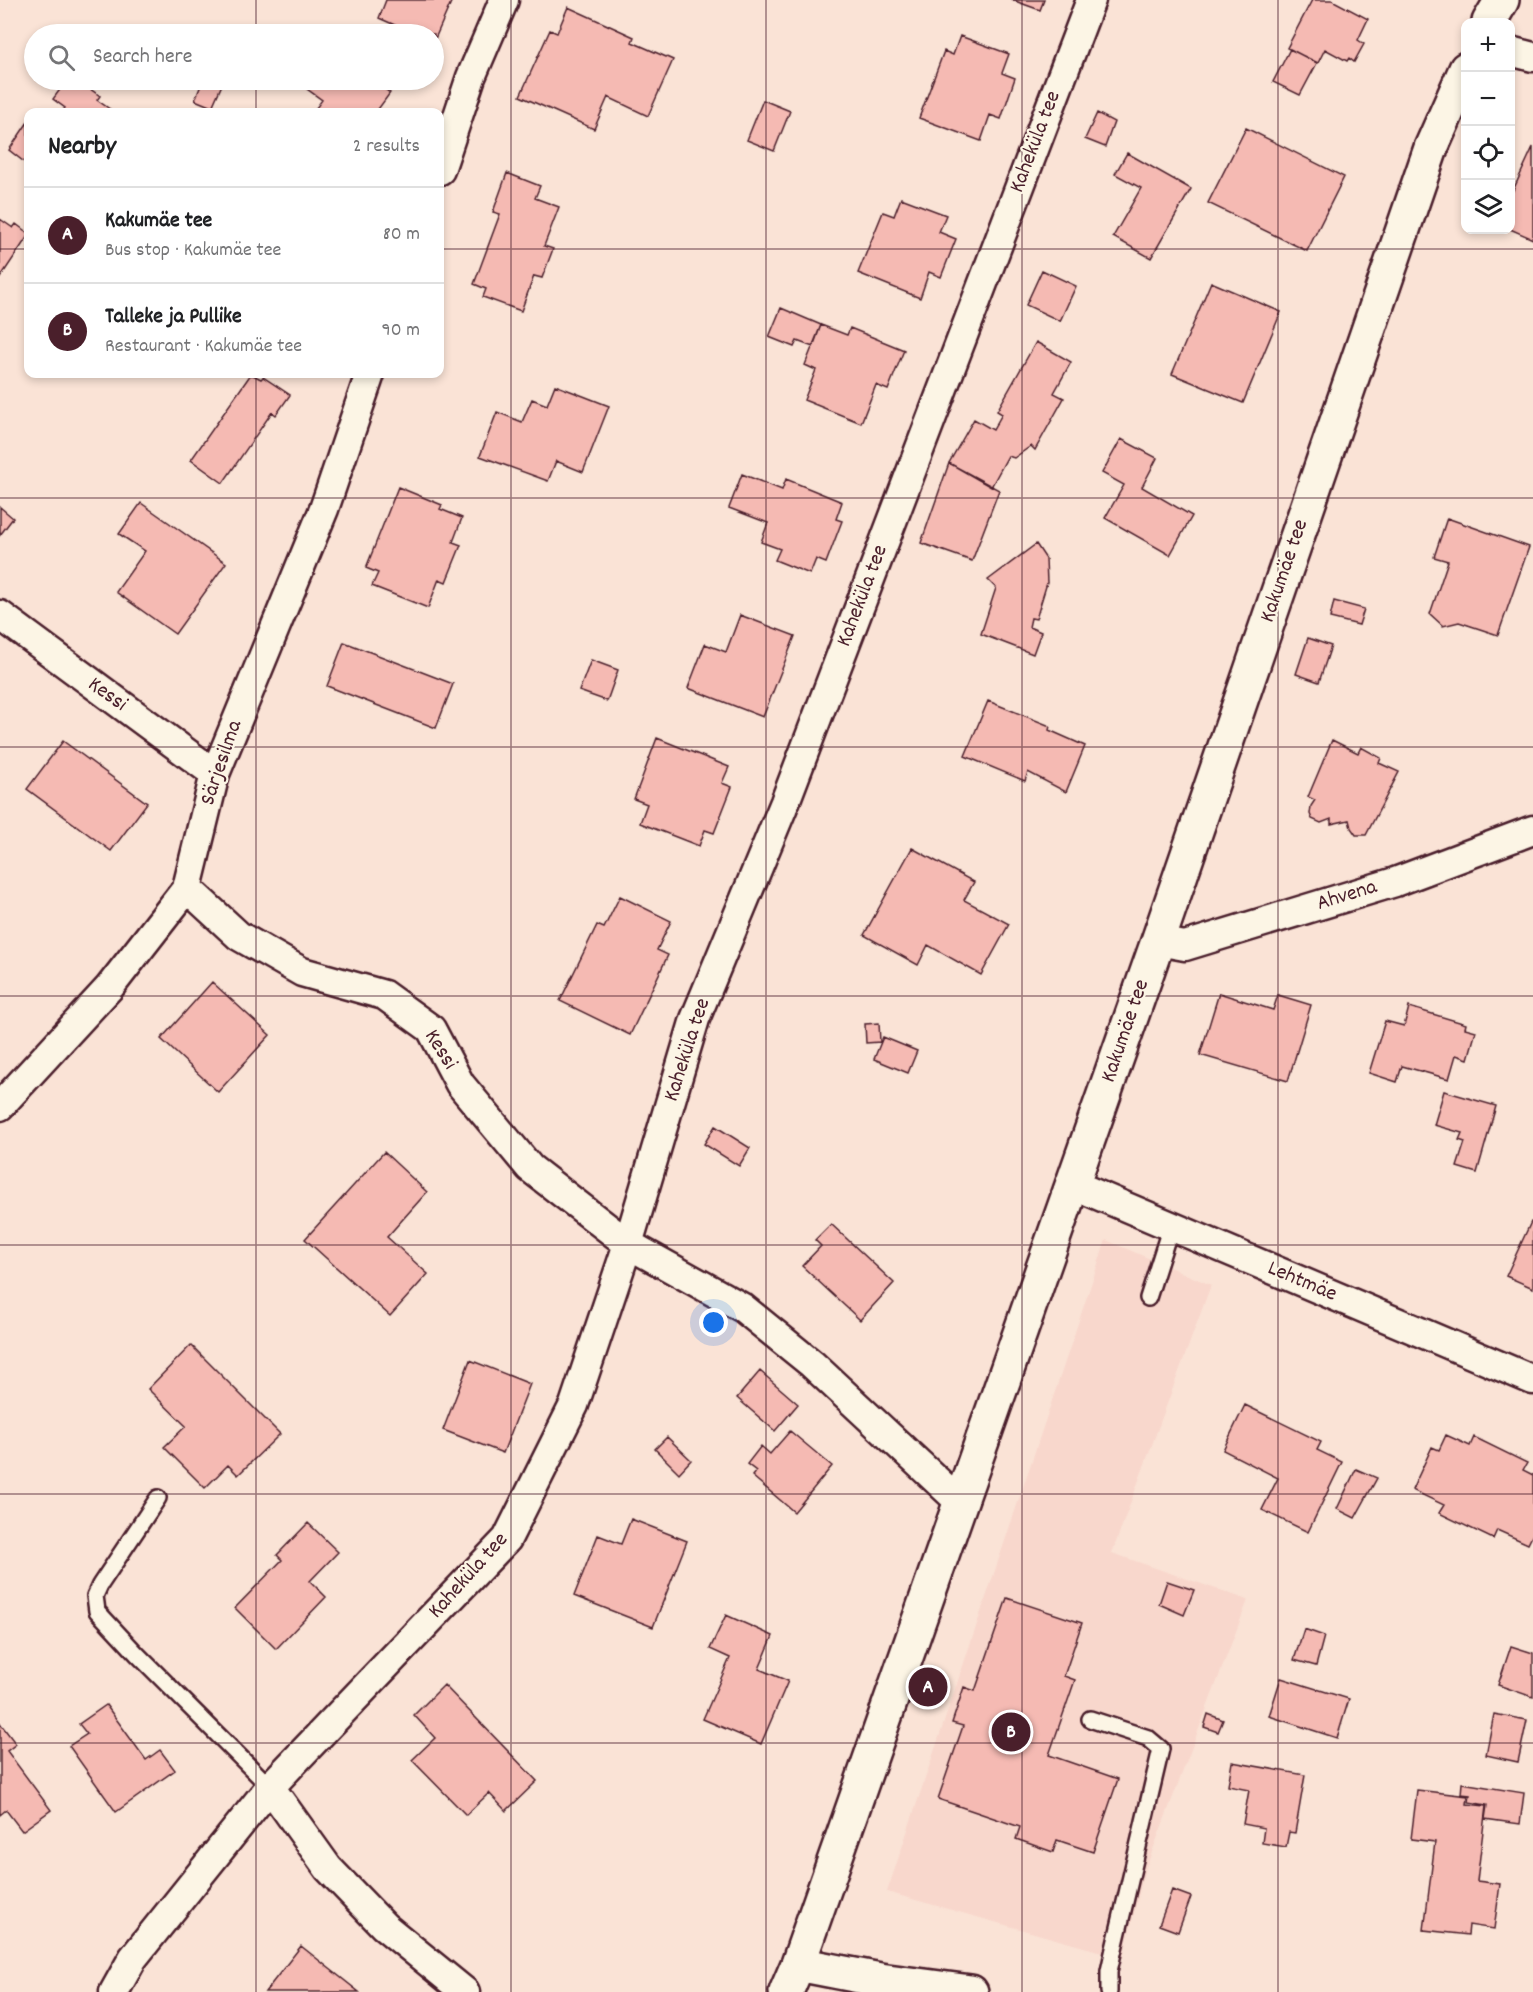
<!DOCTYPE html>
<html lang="en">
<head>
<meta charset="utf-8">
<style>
  :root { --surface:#fff; --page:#f2f2f2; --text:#202124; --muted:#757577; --line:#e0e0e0; --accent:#4a1f2b }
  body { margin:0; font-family:Dekko,sans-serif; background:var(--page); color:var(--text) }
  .controls { position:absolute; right:18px; top:18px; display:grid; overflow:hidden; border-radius:12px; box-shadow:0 3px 9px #0003 }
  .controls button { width:54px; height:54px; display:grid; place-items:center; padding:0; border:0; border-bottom:2px solid var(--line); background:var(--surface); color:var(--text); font:30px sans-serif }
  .you { position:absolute; left:714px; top:1323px; width:21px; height:21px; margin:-15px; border:4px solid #fff; border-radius:50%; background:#1a73e8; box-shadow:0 0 0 9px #1a73e833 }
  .badge { display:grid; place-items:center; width:39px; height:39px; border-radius:50%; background:var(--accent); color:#fff; font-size:20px; font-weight:700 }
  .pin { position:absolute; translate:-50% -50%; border:3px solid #fff; box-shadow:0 2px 6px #0006 }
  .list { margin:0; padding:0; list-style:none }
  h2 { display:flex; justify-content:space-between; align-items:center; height:78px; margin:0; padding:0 24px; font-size:26px }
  h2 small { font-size:20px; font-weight:400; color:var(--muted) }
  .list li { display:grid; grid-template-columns:39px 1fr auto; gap:18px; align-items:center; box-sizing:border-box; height:96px; padding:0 24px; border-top:2px solid var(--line) }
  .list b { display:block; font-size:22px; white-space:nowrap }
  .list p { margin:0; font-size:20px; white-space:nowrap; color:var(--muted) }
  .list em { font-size:20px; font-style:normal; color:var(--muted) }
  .icon { flex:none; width:33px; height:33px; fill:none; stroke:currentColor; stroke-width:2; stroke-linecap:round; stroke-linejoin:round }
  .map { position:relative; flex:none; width:1533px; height:1992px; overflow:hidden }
  .search { position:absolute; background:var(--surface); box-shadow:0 3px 9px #0003; left:24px; top:24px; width:420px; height:66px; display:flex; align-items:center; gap:15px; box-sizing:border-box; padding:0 21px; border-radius:33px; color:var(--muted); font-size:22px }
  .panel { position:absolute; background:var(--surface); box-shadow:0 3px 9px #0003; left:24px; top:108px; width:420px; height:270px; border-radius:12px }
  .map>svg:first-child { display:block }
  .built { fill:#f8d7cc }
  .building { fill:#f5bab3; stroke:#4a1f2b; stroke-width:1.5 }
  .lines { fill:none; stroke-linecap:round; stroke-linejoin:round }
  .service-casing { stroke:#4a1f2b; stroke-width:20 }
  .minor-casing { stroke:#4a1f2b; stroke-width:33 }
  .tertiary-casing { stroke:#4a1f2b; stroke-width:38 }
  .service { stroke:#fcf5e5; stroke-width:15 }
  .minor { stroke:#fcf5e5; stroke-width:28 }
  .tertiary { stroke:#fcf5e5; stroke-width:33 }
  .grid { fill:none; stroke:#4a1f2b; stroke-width:1.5; stroke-opacity:0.55 }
  .labels { text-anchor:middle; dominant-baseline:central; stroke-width:4.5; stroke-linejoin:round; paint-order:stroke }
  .street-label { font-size:22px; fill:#4a1f2b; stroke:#fcf5e5 }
</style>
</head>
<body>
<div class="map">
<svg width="1533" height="1992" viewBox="0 0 1533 1992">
  <rect width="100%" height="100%" fill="#fae3d6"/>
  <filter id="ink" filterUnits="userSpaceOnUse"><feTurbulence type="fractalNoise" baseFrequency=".0167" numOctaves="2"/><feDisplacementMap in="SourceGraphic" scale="12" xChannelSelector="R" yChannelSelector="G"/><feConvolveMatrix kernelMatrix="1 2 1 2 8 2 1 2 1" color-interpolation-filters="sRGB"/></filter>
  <g filter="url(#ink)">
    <path class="built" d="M1106,1240L1211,1285L1112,1553L1248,1600L1144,1873L1123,1958L887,1892Z"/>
    <path class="building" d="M386,0H452L434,41V34H415L379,18Z
      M1012,0H1044L1040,10Z
      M1312,0H1332L1368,19L1358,40L1364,44L1354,62L1349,58L1347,61L1325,49L1318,63L1287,48Z
      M568,7L634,37L632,42L673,60L648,116L608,97L594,129L520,96L550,30L557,33Z
      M960,36L1009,54L1002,73L1015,78L1001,119L990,115L981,141L919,118L944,51L953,55Z
      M1290,49L1317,63L1300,95L1273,82Z
      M67,80H77L100,96L97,100L114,112H62L65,108L53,99Z
      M203,80H224L212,107L195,100Z
      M314,80H372L390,93L376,112H313L322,100L307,89Z
      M763,100L790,111L774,151L747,140Z
      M1097,113L1114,122L1105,147L1085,139Z
      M28,122V165L9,150Z
      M1246,128L1344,177L1307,251L1208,203Z
      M1533,147V239L1510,229V197Z
      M1127,153L1191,189L1151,258L1113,237L1141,188L1115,174Z
      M507,173L540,186L535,198L559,207L544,246L553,249L542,278L534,276L521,311L483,297L486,289L474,284L500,214L493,212Z
      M901,198L946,215L939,232L956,239L941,277L929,272L920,298L858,273L883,212L894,216Z
      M0,219L13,228L16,224L28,233V236L0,278Z
      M1042,270L1076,286L1060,321L1026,305Z
      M1211,282L1281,312L1243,403L1172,374Z
      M781,308L821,325L813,347L797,341L794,347L769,337Z
      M821,325L847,335L850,328L904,350L888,390L876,385L861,423L804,400L816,370L805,365Z
      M1036,342L1071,362L1054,393L1064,398L1035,450L1031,446L1014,458L1008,456L991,487L949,463L974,419L993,430L1002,414L997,411Z
      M251,374L261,379L263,377L290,395L276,415L272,412L223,483L191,460Z
      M555,385L609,406L583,472L556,461L548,481L480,456L497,412L522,422L532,399L547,405Z
      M1121,439L1157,458L1142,487L1192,516L1170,555L1105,518L1124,485L1102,473Z
      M949,463L999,490L972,561L921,543Z
      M742,474L782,490L786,479L842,502L836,519L842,521L826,563L816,559L810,574L775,560L780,549L761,542L768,523L729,508Z
      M398,487L442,505L440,509L462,518L453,542L461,545L446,582L439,579L428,608L372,586L378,573L366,568Z
      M141,503L226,563L175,634L116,592L145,551L119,534Z
      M0,507L13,518L0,535Z
      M1447,518L1529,547L1498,635L1459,622L1443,626L1430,614L1448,561L1434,557Z
      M1036,544L1046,559L1047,583L1036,619L1031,618L1029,627L1041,632L1033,654L981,634L996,588L988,580Z
      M1334,601L1364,609L1359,625L1330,618Z
      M740,615L795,636L763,717L688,688L705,644L726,652Z
      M1308,638L1331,646L1319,682L1296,674Z
      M344,642L453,684L436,728L327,686Z
      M591,660L618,670L607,701L579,691Z
      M988,701L1050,726L1049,730L1085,746L1066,792L1028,772L1025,781L965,756Z
      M657,738L729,767L722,783L732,787L714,833L705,830L699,846L640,823L647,804L634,799Z
      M1332,740L1358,753L1361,747L1381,758L1379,763L1399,772L1366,835H1356L1351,828L1349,820L1331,824V819L1321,823L1312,819L1310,814L1311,806L1315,800L1308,797Z
      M63,741L147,803L111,851L27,789Z
      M912,848L974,882L964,900L1009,924L981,975L928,945L918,965L864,935Z
      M620,896L671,921L657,950L668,955L630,1035L560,1001L597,925L604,928Z
      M212,982L270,1035L218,1092L161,1039Z
      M1219,993L1273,1010L1278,995L1311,1005L1288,1081L1200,1055Z
      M1409,1007L1466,1024L1465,1028L1476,1031L1468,1059L1456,1055L1449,1079L1402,1066L1397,1082L1369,1073L1385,1021L1404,1026Z
      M879,1023L880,1042L866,1043L865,1024Z
      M883,1037L917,1051L908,1073L874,1059Z
      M1444,1091L1496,1106L1477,1173L1457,1167L1465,1142L1459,1140L1462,1133L1434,1125Z
      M715,1126L750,1148L739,1166L704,1144Z
      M384,1152L427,1192L387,1237L428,1274L390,1316L305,1239Z
      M1531,1222L1533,1223V1288L1506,1276Z
      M831,1224L894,1283L860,1320L802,1266L821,1246L815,1240Z
      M191,1345L280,1434L238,1475L228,1465L205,1488L164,1447L186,1426L148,1389Z
      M470,1360L530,1384L503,1453L443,1430Z
      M760,1371L798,1404L775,1431L737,1398Z
      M1245,1405L1321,1442L1317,1450L1342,1462L1308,1532L1262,1510L1278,1478L1223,1450Z
      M790,1431L832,1466L794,1512L752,1476L756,1471L747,1464L761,1446L770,1454Z
      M1446,1435L1470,1446L1474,1437L1527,1463L1523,1470L1533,1475V1534L1528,1544L1497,1530L1493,1539L1439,1513L1444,1505L1412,1490L1432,1447L1439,1450Z
      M667,1437L691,1460L679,1473L655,1449Z
      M1356,1469L1377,1478L1355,1518L1337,1509Z
      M631,1519L687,1541L653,1627L574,1596L598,1535L621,1544Z
      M308,1523L338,1552L310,1581L326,1597L276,1649L235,1608L282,1560L277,1555Z
      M1167,1581L1194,1590L1184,1615L1159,1604Z
      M1007,1598L1082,1623L1064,1676L1075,1680L1049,1755L1118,1779L1093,1852L1057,1840L1053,1852L1016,1839L1020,1827L938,1799L963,1726L952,1723L964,1687L975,1691Z
      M726,1615L773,1636L759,1669L788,1681L761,1744L703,1719L730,1658L710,1649Z
      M1304,1629L1324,1636L1316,1666L1294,1660Z
      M1511,1646L1533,1653V1697L1498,1685Z
      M1281,1678L1349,1699L1337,1738L1269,1716Z
      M444,1685L537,1781L506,1811L489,1793L466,1815L412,1760L435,1738L414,1715Z
      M106,1705L146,1760L160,1750L175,1770L116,1812L69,1746L87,1734L79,1724Z
      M1208,1714L1223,1720L1218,1732L1204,1727Z
      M1494,1714L1527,1720L1518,1762L1486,1755Z
      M0,1723L16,1744L7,1751L51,1810L22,1831L6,1810L0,1815Z
      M1232,1762L1305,1775L1295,1833L1289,1832L1286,1847L1262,1843L1264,1828L1243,1824L1249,1790L1228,1786Z
      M1462,1783L1524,1793L1520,1824L1485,1819L1487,1805L1469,1802L1470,1795L1461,1794Z
      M1417,1790L1468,1796L1467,1804L1486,1806L1477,1881L1500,1884L1494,1929L1469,1925L1468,1935L1424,1930L1435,1842L1411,1839Z
      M1172,1890L1191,1897L1178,1932L1159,1925Z
      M301,1946L359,1992H265Z"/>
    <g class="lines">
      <defs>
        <path id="service" d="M1148,1298L1171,1226
          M158,1498L100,1585L95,1596L97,1611L137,1654L270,1787
          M1090,1719L1148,1738L1161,1749L1113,1953L1109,1971V1992"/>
        <path id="minor" d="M1510,51L1533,57
          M440,170L471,77L504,0
          M0,615L215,774
          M187,888L239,936L302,972L384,995L431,1029L460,1084L530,1168L628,1244L743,1308L812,1364L960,1502
          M1158,941L1185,946L1395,882L1533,830
          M0,1106L109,988L187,888L215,774L324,509L370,374
          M1072,1184L1533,1380
          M270,1787L328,1868L384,1926L465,1992
          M114,1992L133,1958L270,1787L507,1539L574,1405L628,1244L695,1019L785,802L1091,0"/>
        <path id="tertiary" d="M1489,22L1502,0
          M798,1964L880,1980L971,1992
          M786,1992L798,1964L1158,941L1431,148L1466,69"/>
      </defs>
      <use href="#service" class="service-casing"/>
      <use href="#minor" class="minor-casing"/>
      <use href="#tertiary" class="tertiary-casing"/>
      <use href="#service" class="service"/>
      <use href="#minor" class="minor"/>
      <use href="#tertiary" class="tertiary"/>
    </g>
  </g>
  <path class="grid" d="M256,0V34M511,0V1992M766,0V1992M1022,0V1992M1278,0V1992M256,80V112M0,249H28M440,249H1533M256,374V1992M0,498H1533M0,747H1533M0,996H1533M0,1245H1533M0,1494H1533M0,1743H1533"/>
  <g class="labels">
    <g class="street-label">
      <text transform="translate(1036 142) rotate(-69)">Kaheküla tee</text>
      <text transform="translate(1285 571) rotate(-71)">Kakumäe tee</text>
      <text transform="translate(863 596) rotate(-69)">Kaheküla tee</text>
      <text transform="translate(107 695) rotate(36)">Kessi</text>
      <text transform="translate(222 763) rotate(-71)">Särjesilma</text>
      <text transform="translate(1347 896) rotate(-17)">Ahvena</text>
      <text transform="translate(1126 1031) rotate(-71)">Kakumäe tee</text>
      <text transform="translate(440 1050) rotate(58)">Kessi</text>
      <text transform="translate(688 1050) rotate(-72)">Kaheküla tee</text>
      <text transform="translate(1302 1282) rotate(23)">Lehtmäe</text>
      <text transform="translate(469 1576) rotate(-48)">Kaheküla tee</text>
    </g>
  </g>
</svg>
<div class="controls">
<button>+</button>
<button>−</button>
<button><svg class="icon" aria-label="locate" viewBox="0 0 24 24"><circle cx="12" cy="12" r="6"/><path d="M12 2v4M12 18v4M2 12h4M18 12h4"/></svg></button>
<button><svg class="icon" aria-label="layers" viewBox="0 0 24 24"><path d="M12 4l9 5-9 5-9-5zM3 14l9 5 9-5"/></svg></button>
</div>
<div class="you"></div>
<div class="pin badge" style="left:928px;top:1687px">A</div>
<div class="pin badge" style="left:1011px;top:1732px">B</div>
<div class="search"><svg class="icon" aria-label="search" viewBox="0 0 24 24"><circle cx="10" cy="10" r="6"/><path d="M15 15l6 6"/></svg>Search here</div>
<section class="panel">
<h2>Nearby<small>2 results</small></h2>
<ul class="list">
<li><span class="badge">A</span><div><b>Kakumäe tee</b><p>Bus stop · Kakumäe tee</p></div><em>80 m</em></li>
<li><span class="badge">B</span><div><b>Talleke ja Pullike</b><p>Restaurant · Kakumäe tee</p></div><em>90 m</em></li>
</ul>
</section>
</div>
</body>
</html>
